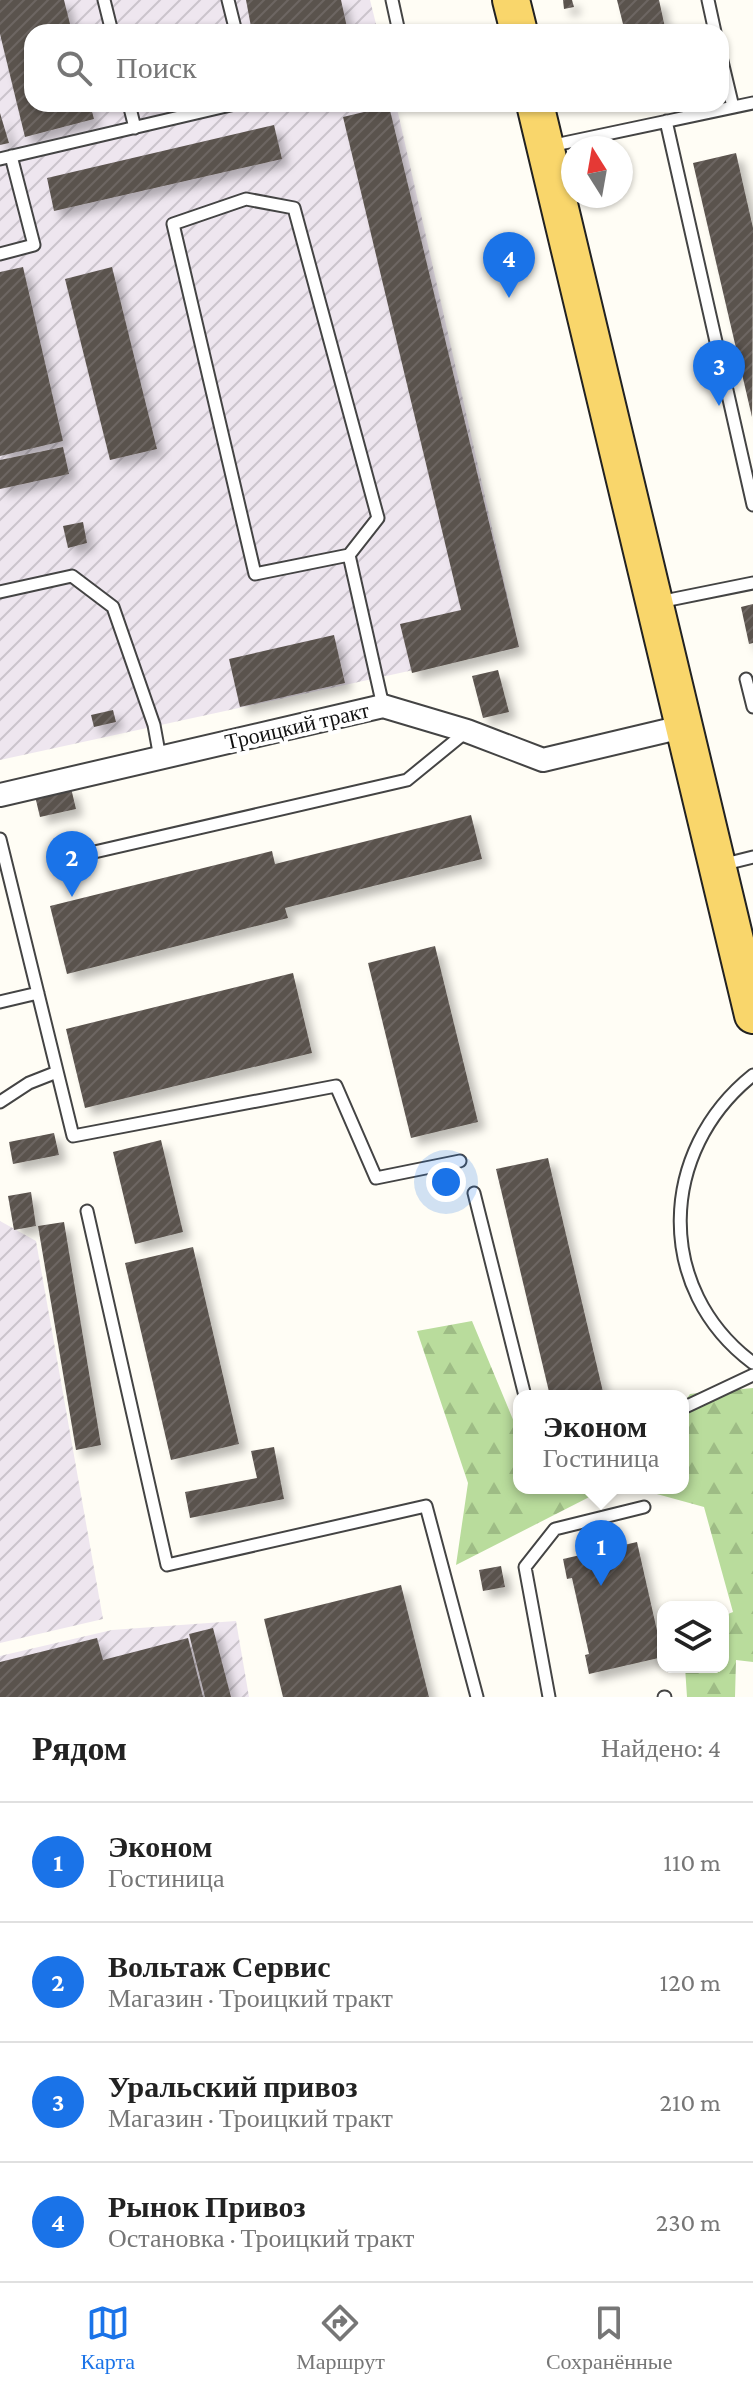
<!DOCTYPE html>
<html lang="ru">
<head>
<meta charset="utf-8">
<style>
  :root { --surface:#fff; --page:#f6f6f6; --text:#222; --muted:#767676; --line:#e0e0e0; --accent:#1a73e8 }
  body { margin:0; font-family:"Crimson Pro",serif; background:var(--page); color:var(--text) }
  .controls { position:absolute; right:24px; bottom:24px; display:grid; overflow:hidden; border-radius:16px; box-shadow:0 2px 6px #0004 }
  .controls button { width:72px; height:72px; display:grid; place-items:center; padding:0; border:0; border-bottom:2px solid var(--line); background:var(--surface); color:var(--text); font:40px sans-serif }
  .compass { position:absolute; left:561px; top:136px; width:72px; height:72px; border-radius:50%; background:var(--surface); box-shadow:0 2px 6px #0004; rotate:349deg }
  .you { position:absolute; left:446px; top:1182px; width:28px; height:28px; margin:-20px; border:6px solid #fff; border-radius:50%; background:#1a73e8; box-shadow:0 0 0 12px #1a73e833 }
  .badge { display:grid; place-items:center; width:52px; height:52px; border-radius:50%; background:var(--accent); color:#fff; font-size:26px; font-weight:700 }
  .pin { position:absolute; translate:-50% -66px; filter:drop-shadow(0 2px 4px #0008) }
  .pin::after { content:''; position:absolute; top:42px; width:28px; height:24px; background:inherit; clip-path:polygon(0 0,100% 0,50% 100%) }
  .popup { position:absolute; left:513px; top:1390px; width:176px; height:104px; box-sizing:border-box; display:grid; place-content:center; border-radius:16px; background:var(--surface); filter:drop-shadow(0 2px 6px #0005); font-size:26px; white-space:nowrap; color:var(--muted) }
  .popup b { font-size:30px; color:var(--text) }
  .popup::after { content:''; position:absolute; left:50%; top:100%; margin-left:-16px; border:16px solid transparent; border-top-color:var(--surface) }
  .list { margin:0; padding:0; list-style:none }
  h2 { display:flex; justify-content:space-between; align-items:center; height:104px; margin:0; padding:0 32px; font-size:34px }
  h2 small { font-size:26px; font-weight:400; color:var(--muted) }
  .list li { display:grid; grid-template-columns:52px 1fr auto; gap:24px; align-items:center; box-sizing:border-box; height:120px; padding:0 32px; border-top:2px solid var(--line) }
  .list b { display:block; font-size:30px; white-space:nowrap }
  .list p { margin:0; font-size:26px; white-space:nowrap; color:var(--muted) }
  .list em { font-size:26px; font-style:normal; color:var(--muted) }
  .icon { flex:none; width:44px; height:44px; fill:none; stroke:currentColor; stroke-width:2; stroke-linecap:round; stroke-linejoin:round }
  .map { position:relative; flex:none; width:753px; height:1697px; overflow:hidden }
  .search { position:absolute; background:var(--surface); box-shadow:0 2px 6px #0004; left:24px; right:24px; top:24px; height:88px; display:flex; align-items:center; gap:20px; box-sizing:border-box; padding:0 28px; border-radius:24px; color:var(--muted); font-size:30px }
  .sheet { height:584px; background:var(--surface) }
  nav { display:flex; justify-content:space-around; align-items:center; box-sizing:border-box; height:112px; border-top:2px solid var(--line); background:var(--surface); font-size:22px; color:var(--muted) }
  nav a { display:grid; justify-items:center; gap:4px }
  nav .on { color:var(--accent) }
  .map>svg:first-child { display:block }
  .industrial { fill:url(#industrial-furrows) }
  .forest { fill:url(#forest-firs) }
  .building { fill:url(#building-hatch); filter:url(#shadow) }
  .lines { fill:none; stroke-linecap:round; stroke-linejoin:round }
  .service-casing { stroke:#444; stroke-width:15 }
  .minor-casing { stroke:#444; stroke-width:26 }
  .primary-casing { stroke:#222; stroke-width:40 }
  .service { stroke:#fff; stroke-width:11 }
  .minor { stroke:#fff; stroke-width:22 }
  .primary { stroke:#f9d66b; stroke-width:36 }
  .labels { text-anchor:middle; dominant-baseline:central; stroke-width:8; stroke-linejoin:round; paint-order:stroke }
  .street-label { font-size:22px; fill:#111; stroke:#fff }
</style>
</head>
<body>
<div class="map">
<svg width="753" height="1697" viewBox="0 0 753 1697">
  <defs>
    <pattern id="industrial-furrows" width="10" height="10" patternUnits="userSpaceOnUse" patternTransform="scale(2)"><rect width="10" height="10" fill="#eee6ef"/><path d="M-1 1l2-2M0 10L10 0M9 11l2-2" fill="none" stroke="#cbc4cc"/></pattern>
    <pattern id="forest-firs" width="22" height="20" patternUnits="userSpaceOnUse" patternTransform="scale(2)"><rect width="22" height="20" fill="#b9dc9c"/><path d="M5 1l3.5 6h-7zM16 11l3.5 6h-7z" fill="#9ebc85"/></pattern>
    <pattern id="building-hatch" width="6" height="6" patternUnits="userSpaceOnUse" patternTransform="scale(2)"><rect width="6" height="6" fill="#5a524d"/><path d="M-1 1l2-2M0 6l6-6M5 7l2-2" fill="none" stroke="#6d6662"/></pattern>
    <filter id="shadow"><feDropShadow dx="7" dy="7" stdDeviation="4" flood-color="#0004"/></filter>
  </defs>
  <rect width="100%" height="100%" fill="#fffdf5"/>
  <path class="industrial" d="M0,0H370L378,32H32V104H396L519,647L0,760Z
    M0,1221L36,1241L103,1619L0,1643Z
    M236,1621L249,1697H0V1656L112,1630Z"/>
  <path class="forest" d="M472,1321L519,1434V1488H607L456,1565L468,1483L417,1331Z
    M753,1388V1662L736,1660L735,1697H687L685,1667H723V1616L733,1612L704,1507L635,1488H683V1404L690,1394Z"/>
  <path class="building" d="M0,0H64L72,32H32V104H90L94,119L25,137L0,34Z
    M246,0H341L348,32H252Z
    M563,0H572L574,7L564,9Z
    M617,0H659L666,32H625Z
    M144,104H168V105L145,110Z
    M389,106L519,647L412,673L400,624L461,610L343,117Z
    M0,113L9,143L0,145Z
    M274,125L282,159L54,211L47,178Z
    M736,153L753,228L752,417L693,163Z
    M23,267L63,441L0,456V272Z
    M112,267L157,449L110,460L65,279Z
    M63,447L69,474L0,489V460Z
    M83,522L87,543L68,548L63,526Z
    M753,604V643L749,644L741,607Z
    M334,635L345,683L240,707L229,659Z
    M498,670L509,712L483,718L472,676Z
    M113,710L116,722L94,727L91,715Z
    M71,788L76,809L40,817L35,796Z
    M471,815L482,859L285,908L288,918L67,974L50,906L272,851L275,864Z
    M435,946L478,1122L411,1138L368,963Z
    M293,973L312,1053L85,1108L66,1029Z
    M54,1133L59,1155L13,1164L9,1142Z
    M161,1140L183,1232L135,1244L113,1152Z
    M548,1158L604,1396H550L496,1169Z
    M31,1192L36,1226L14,1230L8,1196Z
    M64,1222L101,1445L76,1450L38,1226Z
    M193,1247L239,1444L171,1460L125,1263Z
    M274,1447L284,1499L190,1518L185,1492L257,1478L251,1451Z
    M637,1542L663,1657L589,1674L585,1655L589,1654L572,1578L567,1579L563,1559Z
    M501,1566L505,1587L483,1591L479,1570Z
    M401,1585L429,1697H283L264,1619Z
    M213,1628L231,1697H205L189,1634Z
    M97,1638L103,1660L188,1638L203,1697H0V1662Z"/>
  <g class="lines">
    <defs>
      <path id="service" d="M104,0L112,32
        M228,0L236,32
        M392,0L399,32
        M708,0L715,32
        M721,57L733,107
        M129,104L135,128
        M666,121L753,505
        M550,146L753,103
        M0,159L235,104
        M0,254L34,245L11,156
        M349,555L378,518L294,208L246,199L173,224L255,574L349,555L383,706
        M0,592L72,576L113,607L154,725L160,758
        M659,602L753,583
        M746,679L753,707
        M0,839L73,1136L336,1086L376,1178L460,1161
        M64,859L407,780L467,731
        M721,865L753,857
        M0,1002L38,993
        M753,1075C658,1151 654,1289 753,1363
        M0,1102L29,1083L57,1072
        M474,1193L525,1396
        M87,1211L167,1565L426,1506L477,1697
        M683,1408L753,1375
        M549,1697L525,1567L555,1529L644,1507
        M664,1697H665"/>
      <path id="minor" d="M0,795L383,706L467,731L543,760L682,727"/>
      <path id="primary" d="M511,0L519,32
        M535,104L753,1015"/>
    </defs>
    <use href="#service" class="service-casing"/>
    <use href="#minor" class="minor-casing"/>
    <use href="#primary" class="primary-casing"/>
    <use href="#service" class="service"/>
    <use href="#minor" class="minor"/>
    <use href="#primary" class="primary"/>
  </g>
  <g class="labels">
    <g class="street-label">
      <text transform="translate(297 726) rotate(-13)">Троицкий тракт</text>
    </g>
  </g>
</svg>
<div class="controls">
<button><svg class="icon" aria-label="layers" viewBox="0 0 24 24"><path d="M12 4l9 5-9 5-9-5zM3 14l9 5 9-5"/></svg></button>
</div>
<svg class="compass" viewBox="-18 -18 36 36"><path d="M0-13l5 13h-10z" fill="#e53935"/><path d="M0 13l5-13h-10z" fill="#767676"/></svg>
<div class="you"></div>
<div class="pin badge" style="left:601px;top:1586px">1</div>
<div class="popup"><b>Эконом</b>Гостиница</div>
<div class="pin badge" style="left:72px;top:897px">2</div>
<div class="pin badge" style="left:719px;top:406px">3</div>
<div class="pin badge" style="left:509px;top:298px">4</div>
<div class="search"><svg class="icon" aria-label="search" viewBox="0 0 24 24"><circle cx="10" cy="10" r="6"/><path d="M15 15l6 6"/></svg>Поиск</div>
</div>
<section class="sheet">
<h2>Рядом<small>Найдено: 4</small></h2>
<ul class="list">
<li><span class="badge">1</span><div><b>Эконом</b><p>Гостиница</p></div><em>110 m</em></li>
<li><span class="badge">2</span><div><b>Вольтаж Сервис</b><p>Магазин · Троицкий тракт</p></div><em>120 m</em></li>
<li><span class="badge">3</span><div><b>Уральский привоз</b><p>Магазин · Троицкий тракт</p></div><em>210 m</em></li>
<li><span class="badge">4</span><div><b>Рынок Привоз</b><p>Остановка · Троицкий тракт</p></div><em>230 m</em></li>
</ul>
</section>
<nav>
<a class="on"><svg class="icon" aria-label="map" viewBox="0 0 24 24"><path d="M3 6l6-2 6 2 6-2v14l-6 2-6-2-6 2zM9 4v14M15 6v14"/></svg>Карта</a>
<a><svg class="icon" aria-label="directions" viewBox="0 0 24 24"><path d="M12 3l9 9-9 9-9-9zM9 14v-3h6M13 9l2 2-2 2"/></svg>Маршрут</a>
<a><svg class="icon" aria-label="saved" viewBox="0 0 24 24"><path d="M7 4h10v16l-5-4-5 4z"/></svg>Сохранённые</a>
</nav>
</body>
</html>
